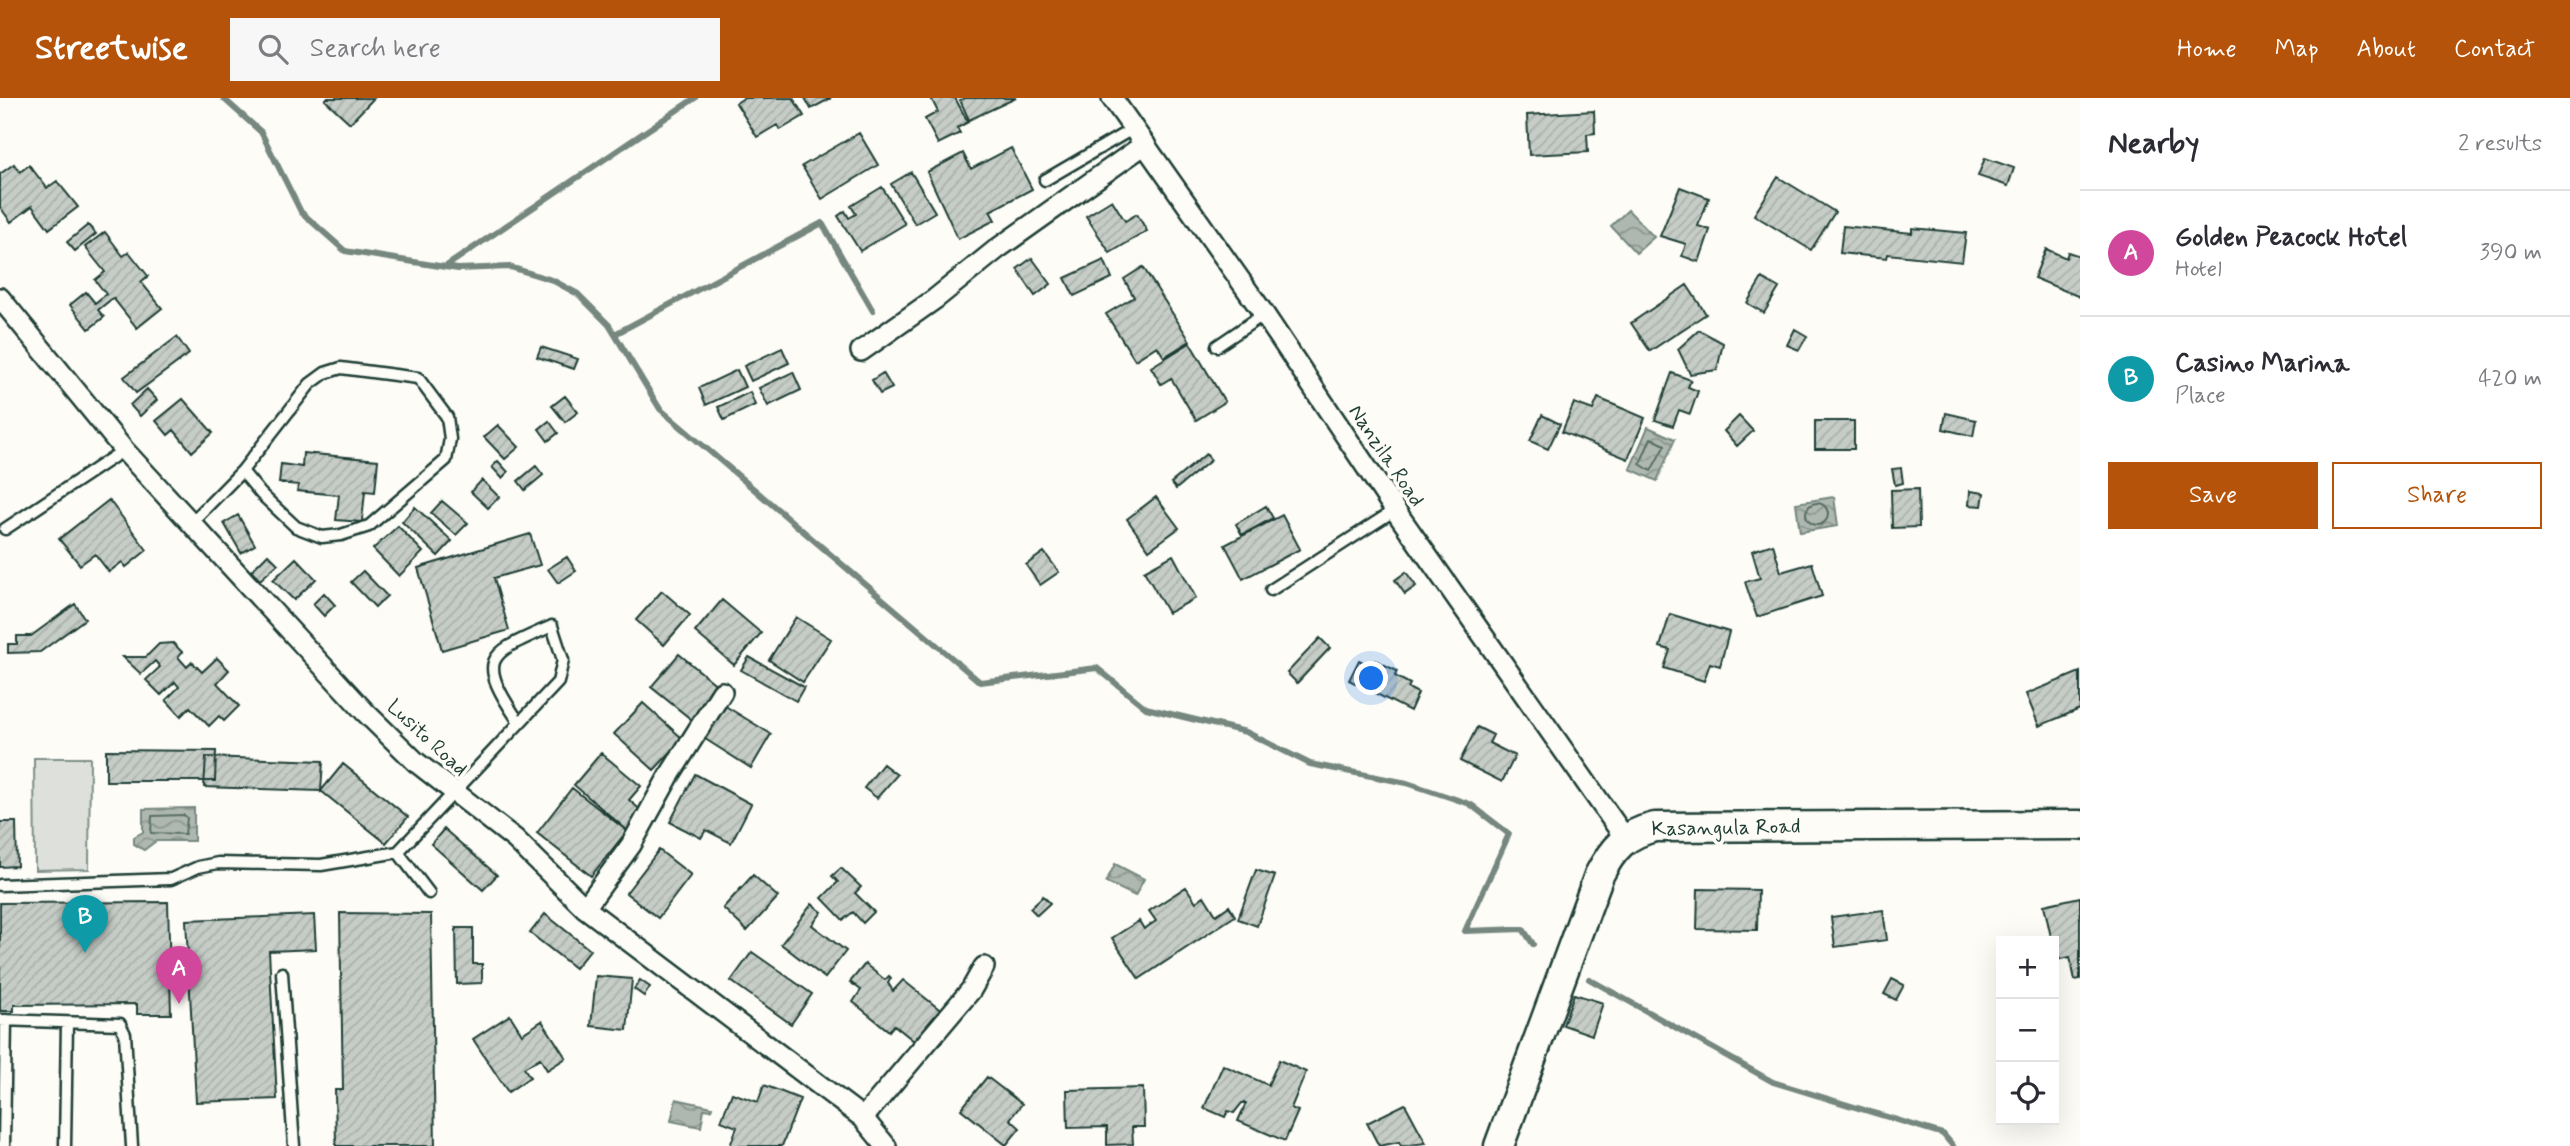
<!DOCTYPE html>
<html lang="en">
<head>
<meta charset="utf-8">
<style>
  :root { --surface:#fff; --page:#f7f7f7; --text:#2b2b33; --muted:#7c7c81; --line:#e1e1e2; --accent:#b45309 }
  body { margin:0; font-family:Mynerve,sans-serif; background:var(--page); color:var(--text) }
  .controls { position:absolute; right:21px; bottom:21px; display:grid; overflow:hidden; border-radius:0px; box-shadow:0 7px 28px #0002 }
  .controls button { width:63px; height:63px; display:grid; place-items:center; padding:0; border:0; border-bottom:2px solid var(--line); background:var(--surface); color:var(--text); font:35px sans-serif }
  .you { position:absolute; left:1372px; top:581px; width:24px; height:24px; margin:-18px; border:5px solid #fff; border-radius:50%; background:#1a73e8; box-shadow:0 0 0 10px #1a73e833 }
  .badge { display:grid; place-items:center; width:46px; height:46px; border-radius:50%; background:var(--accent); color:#fff; font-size:23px; font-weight:700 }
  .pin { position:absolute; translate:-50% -58px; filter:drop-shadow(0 2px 4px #0008) }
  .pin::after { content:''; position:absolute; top:37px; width:24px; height:21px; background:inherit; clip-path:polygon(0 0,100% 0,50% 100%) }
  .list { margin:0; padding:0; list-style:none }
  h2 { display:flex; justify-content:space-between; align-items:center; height:91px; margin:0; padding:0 28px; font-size:30px }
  h2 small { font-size:23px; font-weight:400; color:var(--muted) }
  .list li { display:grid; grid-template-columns:46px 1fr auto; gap:21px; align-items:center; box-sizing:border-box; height:126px; padding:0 28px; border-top:2px solid var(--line) }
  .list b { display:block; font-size:26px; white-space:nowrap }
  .list p { margin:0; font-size:23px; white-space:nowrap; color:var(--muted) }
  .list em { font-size:23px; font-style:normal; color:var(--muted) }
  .actions { display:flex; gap:14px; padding:21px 28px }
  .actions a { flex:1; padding:16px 0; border:2px solid var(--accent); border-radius:0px; text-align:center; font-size:24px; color:var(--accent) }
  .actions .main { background:var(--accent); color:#fff }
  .icon { flex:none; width:38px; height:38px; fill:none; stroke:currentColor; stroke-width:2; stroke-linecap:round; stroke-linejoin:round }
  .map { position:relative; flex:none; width:2080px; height:1048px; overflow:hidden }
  header { display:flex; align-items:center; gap:42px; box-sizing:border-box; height:98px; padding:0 35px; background:var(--accent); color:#fff }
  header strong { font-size:33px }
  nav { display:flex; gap:38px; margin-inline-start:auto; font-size:24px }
  .search { width:490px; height:63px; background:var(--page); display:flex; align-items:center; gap:18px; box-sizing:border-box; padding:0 24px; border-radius:0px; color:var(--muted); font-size:26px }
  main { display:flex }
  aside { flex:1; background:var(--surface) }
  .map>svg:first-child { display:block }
  .green { fill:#dde0db; stroke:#7e8e88; stroke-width:2 }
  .water { fill:url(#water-waves); stroke:#75877f; stroke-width:2 }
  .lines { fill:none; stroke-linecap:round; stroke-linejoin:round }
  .shore { stroke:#586e66; stroke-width:2 }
  .stream { stroke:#75877f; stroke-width:6 }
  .building { fill:url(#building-hatch); stroke:#1f3d34; stroke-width:2 }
  .service-casing { stroke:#1f3d34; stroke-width:15 }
  .minor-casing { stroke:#1f3d34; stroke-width:24 }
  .secondary-casing { stroke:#1f3d34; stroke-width:33 }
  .service { stroke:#fdfcf7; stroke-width:10 }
  .minor { stroke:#fdfcf7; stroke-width:19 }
  .secondary { stroke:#fdfcf7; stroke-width:28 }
  .labels { text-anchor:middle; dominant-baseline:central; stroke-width:7; stroke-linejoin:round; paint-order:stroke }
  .street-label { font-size:21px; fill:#1f3d34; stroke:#fdfcf7 }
</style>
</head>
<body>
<header>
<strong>Streetwise</strong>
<div class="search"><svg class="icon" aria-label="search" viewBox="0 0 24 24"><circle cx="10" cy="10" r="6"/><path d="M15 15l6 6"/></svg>Search here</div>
<nav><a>Home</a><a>Map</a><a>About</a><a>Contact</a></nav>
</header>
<main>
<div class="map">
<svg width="2080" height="1048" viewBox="0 0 2080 1048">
  <defs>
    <pattern id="water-waves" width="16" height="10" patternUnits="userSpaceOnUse" patternTransform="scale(1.75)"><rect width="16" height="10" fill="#aeb8b1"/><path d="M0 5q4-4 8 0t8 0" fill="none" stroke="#8d9791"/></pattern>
    <pattern id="building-hatch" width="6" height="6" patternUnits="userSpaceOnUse" patternTransform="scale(1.75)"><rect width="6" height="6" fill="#c6cdc7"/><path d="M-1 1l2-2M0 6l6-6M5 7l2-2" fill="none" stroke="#aab1ac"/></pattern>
  </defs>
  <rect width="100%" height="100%" fill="#fdfcf7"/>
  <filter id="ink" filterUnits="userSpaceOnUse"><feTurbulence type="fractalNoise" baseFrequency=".0143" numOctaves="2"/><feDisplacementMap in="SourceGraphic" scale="14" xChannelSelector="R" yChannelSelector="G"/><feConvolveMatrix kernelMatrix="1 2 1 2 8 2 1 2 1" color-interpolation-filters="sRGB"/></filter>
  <g filter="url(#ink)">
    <path class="green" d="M34,660H90L89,771L35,772Z"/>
    <path class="water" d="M1628,112L1654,139L1636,155L1611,128Z
      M1648,329L1675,341L1657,383L1630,371Z
      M1834,399L1838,428L1800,434L1796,405Z
      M194,710V743H156L144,752L134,746V739L143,734V711Z
      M1115,766L1144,781L1135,798L1106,784Z
      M676,1001L712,1009L711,1012L704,1011L701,1029L671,1023Z"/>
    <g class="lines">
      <path class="shore" d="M1651,340L1665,347L1651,373L1640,366Z
        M1806 416a11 11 0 1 1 22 0a11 11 0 1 1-22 0Z
        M184,717L187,720L185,736L151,735L152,718Z"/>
      <path class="stream" d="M223,0L261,34L301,114L345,153L458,171L510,169L552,182L578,196L609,227L660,311L980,584L1097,570L1146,610L1246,634L1310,666L1407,685L1470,706L1509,736L1465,833L1523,831L1533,846
        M445,169L695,0
        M615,236L822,125L873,213
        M1589,881L1773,984L1943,1036L1953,1048"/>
    </g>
    <path class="building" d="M327,0H374L350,25L325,2Z
      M744,0H793L804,18L780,32L777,27L757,39L736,5Z
      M805,0H831L811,11Z
      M931,0H955L968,24L957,30L960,35L938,46L925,21L938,14Z
      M965,0H1016L969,22L960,2Z
      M1594,13L1595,35L1587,36L1588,54L1529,57L1527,17Z
      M859,35L878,67L822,101L802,68Z
      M1011,50L1032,91L990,113L995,122L958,141L927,74L963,55L971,71Z
      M1985,60L2014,70L2008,88L1978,78Z
      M14,66L20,74L29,67L47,90L57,83L78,109L49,131L32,108L11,124L0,109V76Z
      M911,74L935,114L915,126L891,86Z
      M1778,79L1835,114L1811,152L1754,117Z
      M882,89L905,126L860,153L838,118L845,113L849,120L856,116L851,108Z
      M1680,89L1709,100L1698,128L1710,132L1699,164L1682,158L1686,146L1660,138Z
      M1112,102L1125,123L1137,116L1147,133L1110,155L1086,118Z
      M88,127L96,136L75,153L67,144Z
      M1843,128L1912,135V130L1966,135L1962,164L1888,156L1887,160L1840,155Z
      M105,134L123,158L129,154L148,178L141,184L162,210L137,230L113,200L98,212L104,219L89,231L70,207L86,194L95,205L106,196L95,182L105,174L85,149Z
      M2046,151L2066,160L2068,154L2080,158V199L2034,180Z
      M1032,160L1051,186L1035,198L1017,171Z
      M1104,162L1112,180L1074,198L1065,180Z
      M1143,169L1190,243L1164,259L1157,248L1135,262L1106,216L1134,199L1124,181Z
      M1762,180L1779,190L1764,215L1747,205Z
      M1687,187L1706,216L1650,253L1631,225Z
      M1795,231L1807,238L1799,252L1787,247Z
      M1699,232L1723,245L1717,272L1690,276L1678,251Z
      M177,239L189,256L136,295L124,279Z
      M1190,245L1225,304L1196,322L1171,280L1161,286L1151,269Z
      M541,249L578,261L574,271L537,259Z
      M782,250L789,265L751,283L744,268Z
      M737,272L745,289L706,307L699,290Z
      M793,274L801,292L768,308L759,290Z
      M883,275L892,290L880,296L872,282Z
      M1672,275L1691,282L1688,289L1698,293L1690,316L1679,312L1673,328L1655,322Z
      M147,291L157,302L140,318L130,307Z
      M750,294L755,307L724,322L718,309Z
      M565,298L578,314L565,324L552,308Z
      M1598,300L1645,320L1628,361L1562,334L1574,305L1593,312Z
      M183,301L213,335L192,354L174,332L168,337L156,323Z
      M1946,315L1976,322L1973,338L1943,331Z
      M1542,317L1560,326L1548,351L1530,343Z
      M1739,318L1753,333L1737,348L1724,333Z
      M549,323L558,335L548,343L539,331Z
      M1815,323H1854V351H1815Z
      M498,327L519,349L505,361L484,339Z
      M303,355L378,362L375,394L365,393L362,424L336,422L339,397L297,393L299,387L279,385L281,366L302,369Z
      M1206,356L1211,362L1176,391L1171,385Z
      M498,363L508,374L502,380L492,369Z
      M536,368L543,377L525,392L518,383Z
      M1901,370L1903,385L1895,387L1892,371Z
      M482,382L499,399L488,410L471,394Z
      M1918,391L1919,429L1892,430L1891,392Z
      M1970,393L1984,395L1982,408L1969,407Z
      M1156,399L1179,430L1149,452L1127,421Z
      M109,402L147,452L126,469L122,464L109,474L95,456L80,467L59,441Z
      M442,403L468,425L456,437L431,415Z
      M1266,408L1273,420L1242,437L1236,426Z
      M415,409L452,443L438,458L402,424Z
      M238,417L255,447L241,455L224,425Z
      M1282,417L1300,451L1243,481L1225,447Z
      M398,428L423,454L399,478L373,451Z
      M530,436L540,467L494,480L509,532L442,552L418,470Z
      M1773,446L1781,474L1812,465L1822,498L1757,519L1745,484L1760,480L1752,453Z
      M1044,454L1059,474L1040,487L1026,467Z
      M268,456L278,466L260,482L251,473Z
      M1173,457L1196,500L1168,515L1144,473Z
      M567,459L576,473L558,485L548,471Z
      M296,460L316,481L294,502L273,482Z
      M363,473L387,498L375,509L351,484Z
      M1406,474L1416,488L1405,496L1395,482Z
      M662,493L690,517L664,547L636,522Z
      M324,495L335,507L324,518L313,506Z
      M722,502L761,535L734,567L695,534Z
      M75,506L85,521L40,554L8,555V546H17V538H31Z
      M1670,516L1729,534L1720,568L1710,565L1704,583L1664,570L1670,552L1660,549Z
      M796,519L831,541L803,584L769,562Z
      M1320,540L1330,550L1297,585L1287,575Z
      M173,545L182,554L178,559L187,569L192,564L202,574L217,560L229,572L217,585L239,608L224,623L219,618L209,628L190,609L181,618L166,602L179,589L175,584L161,597L146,582L160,569L155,563L141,576L123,559H146L159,546Z
      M679,556L719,589L692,622L651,589Z
      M749,559L804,589L796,603L741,572Z
      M1359,562L1370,568L1375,562L1397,573L1395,578L1410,586L1408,590L1418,595L1410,613L1349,582Z
      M2080,574V611L2039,628L2026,596Z
      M643,605L683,641L654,672L614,636Z
      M722,606L771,636L751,670L702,639Z
      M1477,629L1493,637L1489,645L1515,658L1502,684L1460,663Z
      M106,652L216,653L215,683H106Z
      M601,655L641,688L629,702L644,715L628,733L574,687Z
      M206,659L323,663L321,693L343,666L408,719L386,745L321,693L204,689Z
      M883,666L897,677L877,700L864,690Z
      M695,676L751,706L731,745L706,732L701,740L670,724Z
      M572,690L627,733L591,778L537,735Z
      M0,724H16L17,768L0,769Z
      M444,731L497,777L483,792L431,746Z
      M659,752L691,777L658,820L626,795Z
      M841,770L861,789L855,795L874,814L863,825L853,814L843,822L822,800L838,784L832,778Z
      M1256,772L1275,778L1257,828L1238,821Z
      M753,777L778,799L747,833L723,810Z
      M1186,789L1196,804L1204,798L1216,817L1229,808L1235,818L1139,881L1112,840L1139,823L1144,831L1156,823L1149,813Z
      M1698,791L1758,792L1757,832L1697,831Z
      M1043,798L1050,805L1037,817L1030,810Z
      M2080,799V881L2075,882L2070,859L2056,862L2044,807Z
      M168,804L171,916H137V906L14,907V913H0V805Z
      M812,806L822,814L812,827L846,853L825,880L781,846Z
      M1883,812L1887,842L1835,849L1831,819Z
      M340,815L431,816L435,1048H336L335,992H343Z
      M545,816L590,852L575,870L530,835Z
      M314,817L316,851L269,853L277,1001L196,1004L186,822Z
      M456,830H473V866H482V885L457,886Z
      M752,854L812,896L791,926L731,883Z
      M865,866L885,882L889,878L891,880L888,885L893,893L903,882L944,915L919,947L894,927L889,933L853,904L861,892L850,884Z
      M596,878L632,881L627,932L591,928Z
      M1892,881L1904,887L1896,902L1884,896Z
      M640,882L650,889L644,898L634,891Z
      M1574,896L1603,905L1592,937L1563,927Z
      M510,917L522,936L542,923L566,960L547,972L540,960L524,970L530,979L508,994L473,941Z
      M1279,962L1306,974L1291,1010L1298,1013L1285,1043L1238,1023L1246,1005H1242L1234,1015L1228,1013L1225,1019L1204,1010L1223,967L1268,987Z
      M987,979L1022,1006L1010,1021L1020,1030L1006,1047L961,1011Z
      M764,987L800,1001L782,1048H730L737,1029L721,1023L732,995L758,1004Z
      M1143,990L1144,1029H1132L1133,1046L1107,1047V1029L1068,1030L1067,992Z
      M1405,1006L1426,1045L1401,1048L1399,1044L1379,1048L1367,1025Z"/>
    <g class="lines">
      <defs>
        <path id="service" d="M1045,82L1134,30
          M1217,248L1264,216
          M193,423L242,373L310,286L325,275L341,270L418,280L447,319L450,341L446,362L369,428L341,437L322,439L296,429L261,396L242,373
          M5,431L124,352
          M1271,492L1395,412
          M398,754L429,795
          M0,787L171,781L198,769L218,765L321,767L398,754L558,584L563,562L552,528C489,556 474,558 519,624
          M282,875L294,1048
          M0,922L120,926L125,936L132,1048
          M4,1048L6,922
          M65,1048L67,925"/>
        <path id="minor" d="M1112,0L1264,216L1395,412L1625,740
          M0,200L124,352L365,614L416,664L515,741L585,810L863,1020L886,1048
          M861,253L935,201L997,151L1145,46
          M585,810L631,747L669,678L722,594
          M863,1020L971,892L984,869"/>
        <path id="secondary" d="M1499,1048L1599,777C1613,750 1625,736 1655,729L2080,727"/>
      </defs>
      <use href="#service" class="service-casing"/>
      <use href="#minor" class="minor-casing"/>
      <use href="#secondary" class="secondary-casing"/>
      <use href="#service" class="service"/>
      <use href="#minor" class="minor"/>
      <use href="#secondary" class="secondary"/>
    </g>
  </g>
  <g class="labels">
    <g class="street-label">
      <text transform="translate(1386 358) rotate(56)">Nanzila Road</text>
      <text transform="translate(427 640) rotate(43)">Lusito Road</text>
      <text transform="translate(1726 730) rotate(-1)">Kasangula Road</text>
    </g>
  </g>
</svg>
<div class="controls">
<button>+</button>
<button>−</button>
<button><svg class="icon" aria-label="locate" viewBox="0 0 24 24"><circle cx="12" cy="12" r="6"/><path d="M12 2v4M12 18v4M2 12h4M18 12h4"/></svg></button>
</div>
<div class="you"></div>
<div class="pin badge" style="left:179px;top:906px;background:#d1479c">A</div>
<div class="pin badge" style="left:85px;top:855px;background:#0f9aa8">B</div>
</div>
<aside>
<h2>Nearby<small>2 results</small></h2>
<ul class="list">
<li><span class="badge" style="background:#d1479c">A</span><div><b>Golden Peacock Hotel</b><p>Hotel</p></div><em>390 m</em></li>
<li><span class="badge" style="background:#0f9aa8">B</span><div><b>Casino Marina</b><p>Place</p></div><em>420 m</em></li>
</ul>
<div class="actions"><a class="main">Save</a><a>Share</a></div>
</aside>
</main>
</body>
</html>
